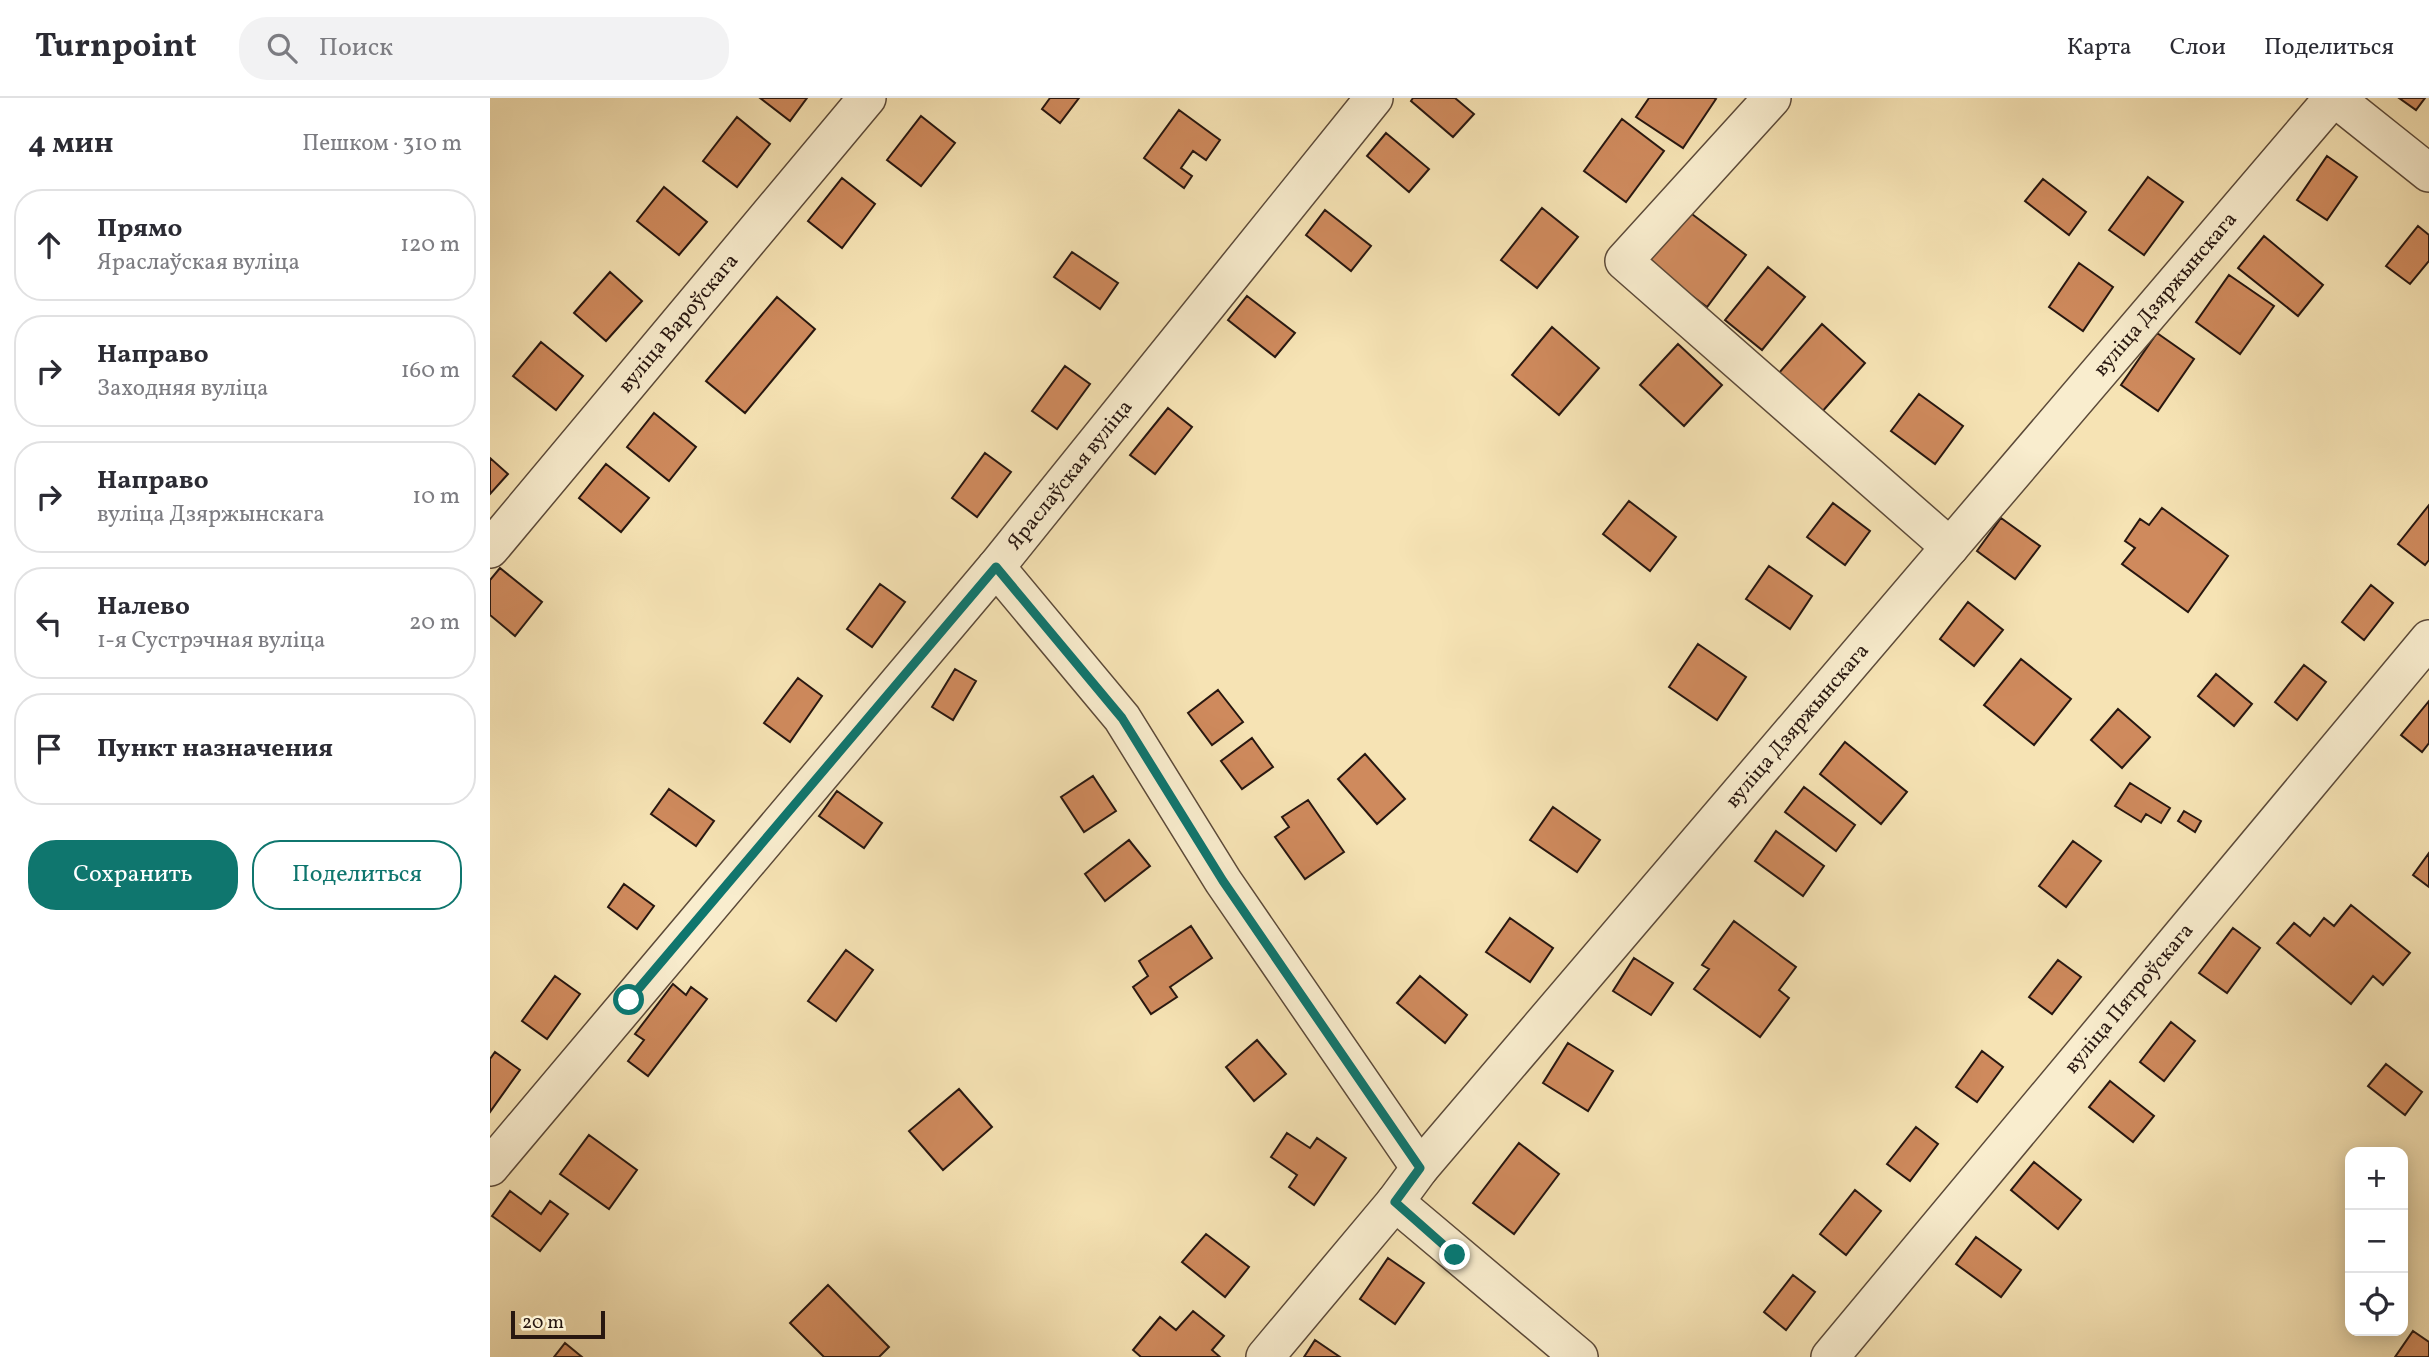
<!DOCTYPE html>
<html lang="ru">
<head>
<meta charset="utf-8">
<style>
  :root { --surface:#fff; --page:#f2f2f3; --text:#2b2b33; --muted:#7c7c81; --line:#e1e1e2; --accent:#0f766e }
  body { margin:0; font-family:Vollkorn,serif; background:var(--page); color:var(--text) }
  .controls { position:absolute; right:21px; bottom:21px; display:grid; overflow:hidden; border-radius:14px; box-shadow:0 4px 18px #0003 }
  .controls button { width:63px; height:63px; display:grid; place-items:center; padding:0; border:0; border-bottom:2px solid var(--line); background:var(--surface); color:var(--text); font:35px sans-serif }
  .scale { position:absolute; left:21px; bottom:18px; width:94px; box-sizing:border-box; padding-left:7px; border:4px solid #281710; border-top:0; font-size:19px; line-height:24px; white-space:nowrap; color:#281710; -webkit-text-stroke:5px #f9edce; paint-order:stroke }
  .stop { position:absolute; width:21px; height:21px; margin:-16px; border:5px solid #0f766e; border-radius:50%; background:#fff }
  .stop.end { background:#0f766e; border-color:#fff; box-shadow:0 2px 7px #0008 }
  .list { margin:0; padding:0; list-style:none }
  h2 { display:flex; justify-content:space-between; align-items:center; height:91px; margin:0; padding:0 28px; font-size:30px }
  h2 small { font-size:23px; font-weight:400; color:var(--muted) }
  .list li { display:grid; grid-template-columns:46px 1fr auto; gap:21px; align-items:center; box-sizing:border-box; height:112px; margin:0 14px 14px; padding:0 14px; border:2px solid var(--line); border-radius:28px }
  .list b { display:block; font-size:26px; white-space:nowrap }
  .list p { margin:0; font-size:23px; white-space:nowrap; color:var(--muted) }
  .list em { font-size:23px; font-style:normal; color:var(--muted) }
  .actions { display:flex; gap:14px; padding:21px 28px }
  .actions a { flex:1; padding:16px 0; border:2px solid var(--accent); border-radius:28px; text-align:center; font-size:24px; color:var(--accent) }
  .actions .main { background:var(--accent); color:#fff }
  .icon { flex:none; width:38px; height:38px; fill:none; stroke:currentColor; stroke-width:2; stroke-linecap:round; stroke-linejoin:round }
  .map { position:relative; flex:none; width:1939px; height:1259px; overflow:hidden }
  header { display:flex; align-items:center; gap:42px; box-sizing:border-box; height:98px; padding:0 35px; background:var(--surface); border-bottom:2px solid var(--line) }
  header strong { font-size:33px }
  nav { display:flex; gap:38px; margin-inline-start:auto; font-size:24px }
  .search { width:490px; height:63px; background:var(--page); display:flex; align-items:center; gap:18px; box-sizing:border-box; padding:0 24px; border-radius:28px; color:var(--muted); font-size:26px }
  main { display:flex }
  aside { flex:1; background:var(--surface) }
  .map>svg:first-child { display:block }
  .building { fill:#cf8a5d; stroke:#281710; stroke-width:2 }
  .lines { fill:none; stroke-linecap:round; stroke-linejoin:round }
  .minor-casing { stroke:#5c4a39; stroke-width:40 }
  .minor { stroke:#f9edce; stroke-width:37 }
  .route { stroke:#0f766e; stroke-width:9 }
  .labels { text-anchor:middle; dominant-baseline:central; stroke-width:7; stroke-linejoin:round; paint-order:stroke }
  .street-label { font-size:21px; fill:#281710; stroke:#f9edce }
</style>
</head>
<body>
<header>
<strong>Turnpoint</strong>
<div class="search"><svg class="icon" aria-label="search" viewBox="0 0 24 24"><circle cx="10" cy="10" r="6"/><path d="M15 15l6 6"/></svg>Поиск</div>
<nav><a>Карта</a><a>Слои</a><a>Поделиться</a></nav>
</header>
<main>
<aside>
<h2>4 мин<small>Пешком · 310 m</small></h2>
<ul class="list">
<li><svg class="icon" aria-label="ahead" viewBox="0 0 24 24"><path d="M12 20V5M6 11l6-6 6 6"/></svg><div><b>Прямо</b><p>Яраслаўская вуліца</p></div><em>120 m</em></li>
<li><svg class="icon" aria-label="right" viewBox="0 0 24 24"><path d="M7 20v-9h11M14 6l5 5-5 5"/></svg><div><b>Направо</b><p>Заходняя вуліца</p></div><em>160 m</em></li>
<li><svg class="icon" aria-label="right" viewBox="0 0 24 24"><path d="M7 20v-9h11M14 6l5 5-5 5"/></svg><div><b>Направо</b><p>вуліца Дзяржынскага</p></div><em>10 m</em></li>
<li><svg class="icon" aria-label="left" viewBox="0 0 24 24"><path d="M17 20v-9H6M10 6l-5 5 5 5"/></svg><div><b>Налево</b><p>1-я Сустрэчная вуліца</p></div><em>20 m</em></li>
<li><svg class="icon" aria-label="arrive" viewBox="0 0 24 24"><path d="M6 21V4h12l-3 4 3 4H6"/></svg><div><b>Пункт назначения</b></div></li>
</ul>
<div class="actions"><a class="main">Сохранить</a><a>Поделиться</a></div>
</aside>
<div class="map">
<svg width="1939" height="1259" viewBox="0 0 1939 1259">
  <rect width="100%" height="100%" fill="#f6e3b4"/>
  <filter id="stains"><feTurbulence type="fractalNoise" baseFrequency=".00286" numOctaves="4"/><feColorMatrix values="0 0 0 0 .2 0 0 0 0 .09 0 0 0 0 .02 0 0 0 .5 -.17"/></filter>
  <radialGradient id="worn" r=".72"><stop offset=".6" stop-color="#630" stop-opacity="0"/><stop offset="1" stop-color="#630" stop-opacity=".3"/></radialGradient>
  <path class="building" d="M270,0H317L300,23Z
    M560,0H589L570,25L552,11Z
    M923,0H965L984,16L963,39L921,3Z
    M1159,0H1224L1226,1L1193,50L1146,19Z
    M1909,0H1935L1926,12Z
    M689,12L730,42L716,62L703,53L691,70L702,78L694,90L654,60Z
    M431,18L465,45L431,88L397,62Z
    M247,19L280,46L247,89L213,63Z
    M1132,21L1174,53L1136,104L1094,73Z
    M896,35L939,71L919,94L877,58Z
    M1837,58L1867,79L1837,122L1807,102Z
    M1658,79L1693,104L1654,157L1619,132Z
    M352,80L385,106L352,150L318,123Z
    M1553,81L1596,114L1579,137L1535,103Z
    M174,89L217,124L189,157L147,123Z
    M1052,110L1088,139L1047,190L1011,162Z
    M1194,110L1256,157L1217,209L1155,163Z
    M835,112L881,148L861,173L816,137Z
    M1928,128L1939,137V163L1920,186L1896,168Z
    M1774,138L1833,187L1808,218L1748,170Z
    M582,154L628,185L610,211L564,179Z
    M1589,165L1623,189L1593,233L1559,209Z
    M1278,169L1315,199L1272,252L1235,222Z
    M120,174L152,203L116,243L84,215Z
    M1739,177L1784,208L1750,256L1706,224Z
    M757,198L805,235L785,259L738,222Z
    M287,199L325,231L255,315L216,283Z
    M1332,226L1375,265L1331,315L1288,276Z
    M1062,229L1109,270L1069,317L1022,277Z
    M1667,235L1704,261L1668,313L1631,287Z
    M51,244L93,278L66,312L23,278Z
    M1188,246L1232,287L1194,328L1150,287Z
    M575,268L600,286L567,331L542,313Z
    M1429,296L1473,328L1445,366L1401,333Z
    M678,310L702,329L665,376L640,357Z
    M164,315L206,349L179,383L137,349Z
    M495,355L521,374L487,419L462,400Z
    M0,360L18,376L0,396Z
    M116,366L159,400L131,434L89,400Z
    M1139,403L1186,439L1160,473L1113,436Z
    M1343,405L1380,433L1355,467L1317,439Z
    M1939,407V462L1935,467L1908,446Z
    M1672,410L1738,458L1698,514L1632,466L1645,450L1635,443L1650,421L1659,427Z
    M1511,420L1550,448L1525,481L1487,453Z
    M1279,468L1322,498L1300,531L1256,501Z
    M10,470L52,504L25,538L0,517V482Z
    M390,486L415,504L382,549L357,531Z
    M1881,487L1903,505L1874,542L1852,524Z
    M1478,504L1513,532L1484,568L1450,541Z
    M1208,546L1256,579L1227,622L1179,589Z
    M1531,561L1581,601L1544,647L1494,607Z
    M1814,567L1836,584L1807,622L1785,604Z
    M465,571L486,583L463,622L442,609Z
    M1726,576L1762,606L1744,628L1708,598Z
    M308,580L332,598L300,644L274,625Z
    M728,592L753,624L722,647L698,615Z
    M1939,603V645L1932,654L1911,637Z
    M1628,611L1660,639L1632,670L1601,642Z
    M762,640L783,669L752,691L731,663Z
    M1355,644L1417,694L1391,726L1330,676Z
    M875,656L915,701L887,726L848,681Z
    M603,678L626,713L594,734L571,699Z
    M1640,685L1680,710L1671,725L1656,716L1651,724L1625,708Z
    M1314,689L1365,727L1346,753L1295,714Z
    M179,691L224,723L206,748L161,716Z
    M347,693L392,725L374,750L329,718Z
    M818,702L854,754L815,781L785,739L799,729L792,719Z
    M1063,709L1110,742L1087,774L1040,742Z
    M1694,713L1711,723L1705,734L1688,723Z
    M1286,733L1334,768L1313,798L1265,763Z
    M639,742L660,768L615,803L595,776Z
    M1583,743L1611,763L1576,809L1549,788Z
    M1939,755V789L1923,777Z
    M134,786L164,808L147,831L118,809Z
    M1861,807L1920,855L1893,887L1883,878L1861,906L1787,845L1804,825L1820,838L1834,820L1844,828Z
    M1020,820L1063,850L1040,884L996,854Z
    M1244,823L1306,869L1289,892L1299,900L1270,939L1204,891L1219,871L1212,867Z
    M701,828L722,860L680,889L687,899L661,916L643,889L658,878L649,863Z
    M1743,830L1770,850L1737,895L1709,875Z
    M356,852L383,872L346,923L318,903Z
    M1144,860L1183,885L1161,917L1123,893Z
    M1568,862L1591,879L1562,916L1539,899Z
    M65,878L90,896L57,941L32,923Z
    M930,878L977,917L955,945L907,905Z
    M183,886L196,897L201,889L217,901L158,978L138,963L154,942L145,936Z
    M1681,924L1705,943L1674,983L1650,964Z
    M767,942L796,976L764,1003L736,969Z
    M1078,945L1123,973L1098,1013L1053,985Z
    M1492,953L1513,969L1487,1004L1466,989Z
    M5,954L30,972L0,1014V961Z
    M1896,966L1932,994L1915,1017L1878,988Z
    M1620,983L1664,1018L1643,1044L1599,1009Z
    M469,991L502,1029L453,1072L419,1033Z
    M1426,1029L1448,1046L1420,1083L1397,1066Z
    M797,1035L820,1050L827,1040L856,1060L824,1107L799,1089L807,1077L781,1059Z
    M99,1037L147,1072L119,1111L70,1076Z
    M1029,1045L1069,1076L1024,1136L983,1105Z
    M1544,1064L1591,1102L1568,1131L1521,1092Z
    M1365,1092L1391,1113L1356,1157L1330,1136Z
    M20,1093L51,1116L60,1103L78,1116L50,1153L2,1118Z
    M716,1136L759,1169L735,1199L692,1164Z
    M1486,1139L1531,1172L1511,1199L1466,1166Z
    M898,1160L934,1185L905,1226L870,1201Z
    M1303,1177L1325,1194L1296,1232L1274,1214Z
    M338,1187L399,1249L389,1259H334L300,1225Z
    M703,1213L734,1238L722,1252L730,1259H651L643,1252L670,1219L686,1232Z
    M1923,1233L1939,1244V1259H1905Z
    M825,1242L850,1259H814Z
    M75,1245L92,1259H64Z"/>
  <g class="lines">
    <defs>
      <g id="minor">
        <path d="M1282,0L1134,163L1460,449"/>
        <path d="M1845,0L1939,75"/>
        <path id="s1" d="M0,451L377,0"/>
        <path d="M506,469L632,620L733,783L930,1070"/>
        <path id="s2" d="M0,1069L506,469L884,0"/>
        <path d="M905,1104L1089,1259"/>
        <path id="s3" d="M775,1259L905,1104L930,1070L1843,0"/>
        <path id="s4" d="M1340,1259L1939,541"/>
      </g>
    </defs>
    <use href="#minor" class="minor-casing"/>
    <use href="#minor" class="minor"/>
  </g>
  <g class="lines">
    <path class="route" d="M139,902L506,469L632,620L733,783L930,1070L905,1104L965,1157"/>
  </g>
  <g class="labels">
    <g class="street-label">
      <text stroke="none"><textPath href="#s3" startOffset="1393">вуліца Дзяржынскага</textPath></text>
      <text stroke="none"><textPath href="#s1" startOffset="294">вуліца Вароўскага</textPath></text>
      <text stroke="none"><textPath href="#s2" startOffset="903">Яраслаўская вуліца</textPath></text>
      <text stroke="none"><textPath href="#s3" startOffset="826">вуліца Дзяржынскага</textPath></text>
      <text stroke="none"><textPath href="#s4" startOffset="467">вуліца Пятроўскага</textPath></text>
    </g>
  </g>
  <rect width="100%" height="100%" filter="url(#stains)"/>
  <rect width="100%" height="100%" fill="url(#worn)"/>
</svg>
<div class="controls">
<button>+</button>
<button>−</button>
<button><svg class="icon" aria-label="locate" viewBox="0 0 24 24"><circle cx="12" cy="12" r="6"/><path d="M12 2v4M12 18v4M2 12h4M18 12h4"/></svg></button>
</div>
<div class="scale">20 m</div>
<div class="stop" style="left:139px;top:902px"></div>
<div class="stop end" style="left:965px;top:1157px"></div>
</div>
</main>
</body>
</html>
